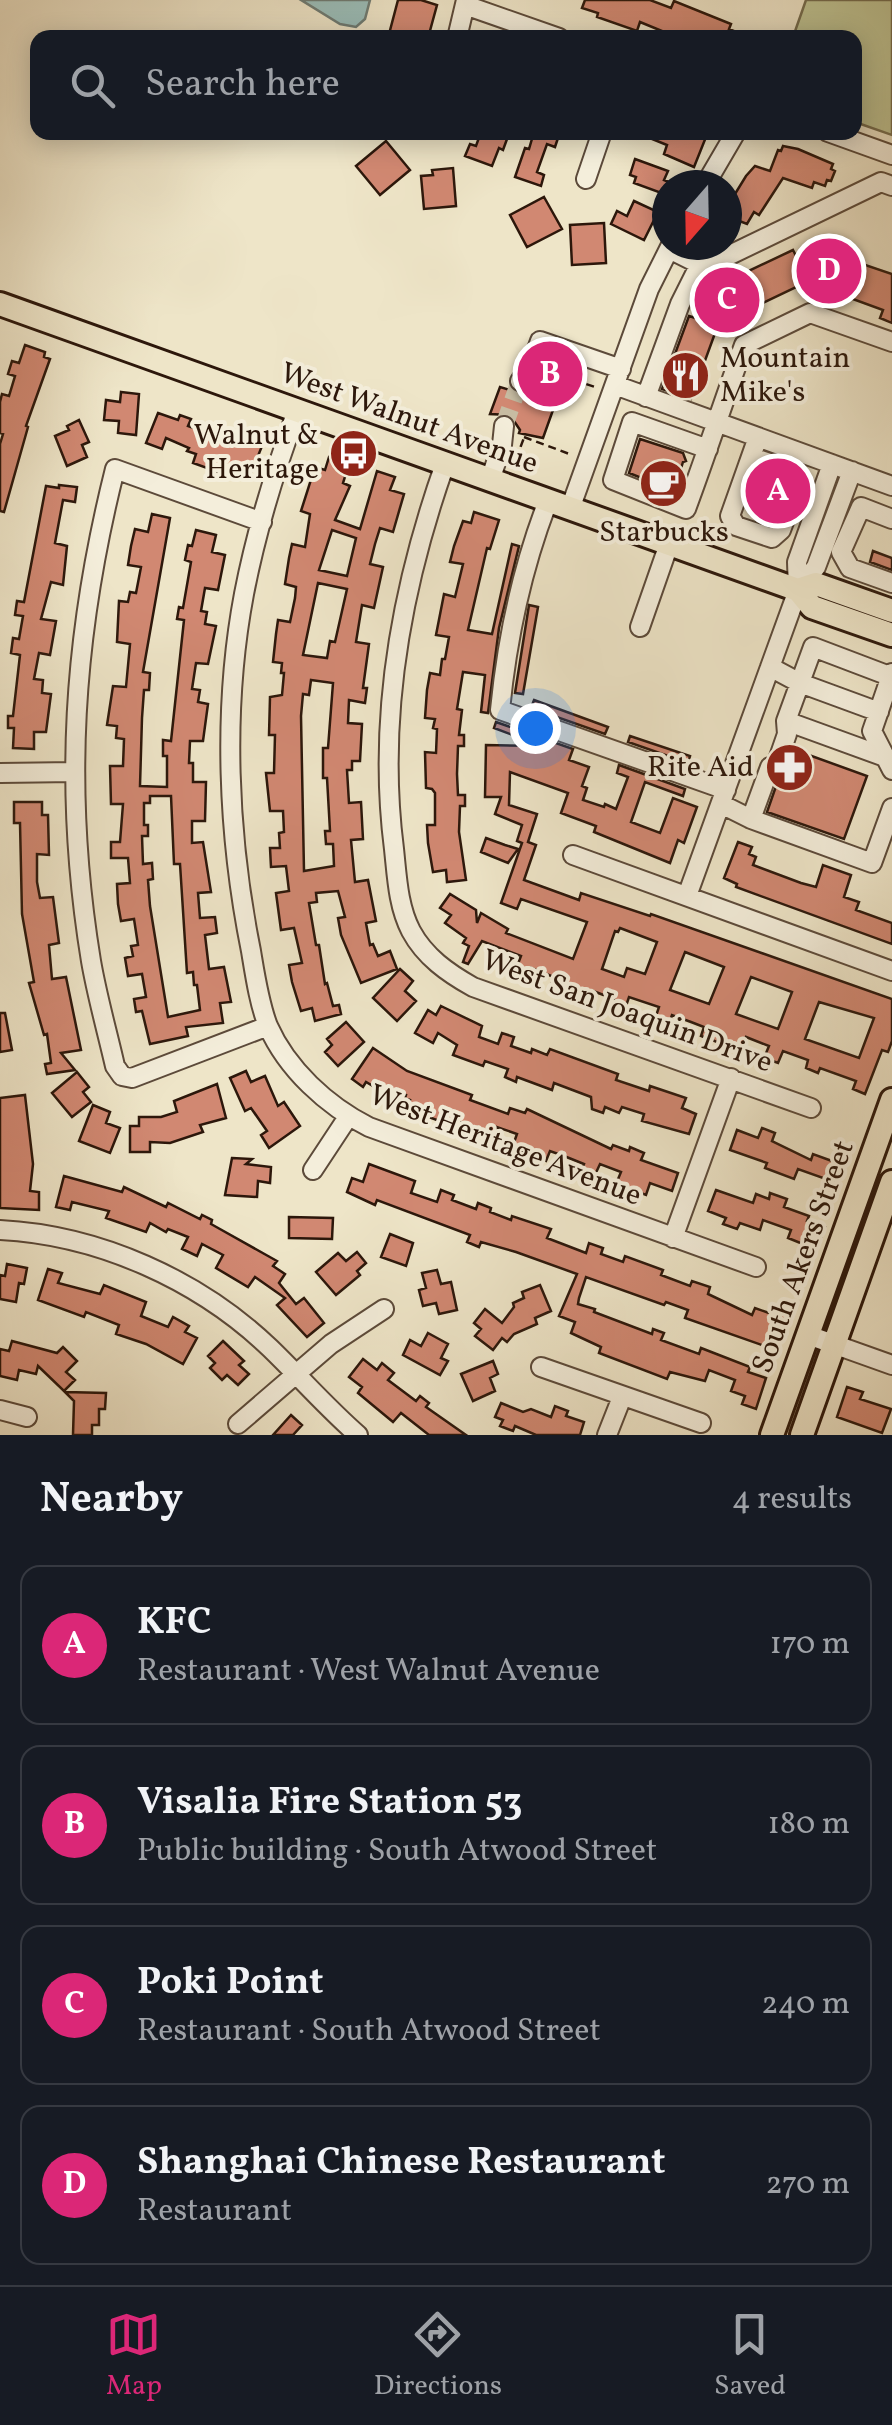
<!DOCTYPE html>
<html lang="en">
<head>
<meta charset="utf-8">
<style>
  :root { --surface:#171b24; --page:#242831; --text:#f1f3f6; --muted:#9ea1a6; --line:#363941; --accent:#db2777 }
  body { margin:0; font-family:Vollkorn,serif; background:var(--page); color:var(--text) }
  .compass { position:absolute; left:652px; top:170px; width:90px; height:90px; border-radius:50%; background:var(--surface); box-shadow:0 5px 25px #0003; rotate:200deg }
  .you { position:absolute; left:535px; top:728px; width:35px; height:35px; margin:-25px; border:8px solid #fff; border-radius:50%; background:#1a73e8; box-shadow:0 0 0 15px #1a73e833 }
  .badge { display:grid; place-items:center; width:65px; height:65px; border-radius:50%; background:var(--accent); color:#fff; font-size:32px; font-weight:700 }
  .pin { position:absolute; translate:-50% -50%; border:5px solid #fff; box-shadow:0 2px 10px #0006 }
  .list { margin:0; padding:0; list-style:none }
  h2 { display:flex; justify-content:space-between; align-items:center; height:130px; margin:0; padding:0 40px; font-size:42px }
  h2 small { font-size:32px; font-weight:400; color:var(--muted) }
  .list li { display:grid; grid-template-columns:65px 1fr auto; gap:30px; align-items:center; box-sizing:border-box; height:160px; margin:0 20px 20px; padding:0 20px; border:2px solid var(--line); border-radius:20px }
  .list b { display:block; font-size:38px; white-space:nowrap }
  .list p { margin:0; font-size:32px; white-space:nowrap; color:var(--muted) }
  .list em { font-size:32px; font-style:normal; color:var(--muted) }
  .icon { flex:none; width:55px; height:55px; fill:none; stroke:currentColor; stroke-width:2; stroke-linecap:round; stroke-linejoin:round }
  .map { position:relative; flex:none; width:892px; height:1435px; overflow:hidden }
  .search { position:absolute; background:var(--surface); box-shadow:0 5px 25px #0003; left:30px; right:30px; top:30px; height:110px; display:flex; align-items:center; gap:25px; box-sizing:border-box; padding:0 35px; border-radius:20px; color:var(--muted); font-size:38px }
  .sheet { height:850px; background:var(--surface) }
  nav { display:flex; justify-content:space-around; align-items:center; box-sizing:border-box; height:140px; border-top:2px solid var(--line); background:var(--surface); font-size:28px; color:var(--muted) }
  nav a { display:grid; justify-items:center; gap:5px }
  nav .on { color:var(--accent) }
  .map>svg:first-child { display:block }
  .green { fill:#bec393; stroke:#756d4f; stroke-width:2.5 }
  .water { fill:#9abeba; stroke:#6e7b74; stroke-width:2.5 }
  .building { fill:#d18872; stroke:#2c170b; stroke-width:2.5; fill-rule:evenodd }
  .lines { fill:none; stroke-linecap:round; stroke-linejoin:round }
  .minor-tunnel { stroke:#c7bca2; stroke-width:18; stroke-dasharray:18 9; stroke-linecap:butt }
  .minor-casing { stroke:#5c4a3a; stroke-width:22 }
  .major-casing { stroke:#2c170b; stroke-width:28 }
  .path { stroke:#2c170b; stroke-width:2.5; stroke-dasharray:8 5; stroke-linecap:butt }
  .minor { stroke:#f4eedb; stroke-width:18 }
  .major { stroke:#eee5c8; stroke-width:22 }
  .labels { text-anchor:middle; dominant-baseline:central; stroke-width:8; stroke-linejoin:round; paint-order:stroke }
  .poi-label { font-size:30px; fill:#2c170b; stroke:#f4eedb; text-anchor:end }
  .street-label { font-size:30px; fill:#2c170b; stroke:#f4eedb }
</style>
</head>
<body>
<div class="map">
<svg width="892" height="1435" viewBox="0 0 892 1435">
  <rect width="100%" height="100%" fill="#eee5c8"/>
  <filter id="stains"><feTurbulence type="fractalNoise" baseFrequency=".002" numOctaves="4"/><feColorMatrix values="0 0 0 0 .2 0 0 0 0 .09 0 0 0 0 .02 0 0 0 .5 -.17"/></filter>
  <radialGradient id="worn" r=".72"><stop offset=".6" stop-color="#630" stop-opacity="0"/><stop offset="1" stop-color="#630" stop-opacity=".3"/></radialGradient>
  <path class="green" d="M806,0H892V135L855,122L854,38L793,37Z"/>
  <path class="water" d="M301,0H370L365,19L356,27L340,24Z"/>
  <path class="building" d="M398,0H421L437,5L428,38H388Z
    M585,0H650L671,8L674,1L731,24L729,29L750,38H660L662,31L640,22L637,31L597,17L598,13L582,8Z
    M481,132L507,139L503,150L499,148L492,166L465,156L470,144L476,146Z
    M534,132H560L555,147L547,144L537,172L544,175L541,186L515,177L525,148L529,149Z
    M635,132H708L694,167L664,154L667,145Z
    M386,141L410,170L380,195L356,166Z
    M783,146L798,149L833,164L831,169L835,171L831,181L827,180L825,186L814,182L812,188L783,178L759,215L754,212L747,224L729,217L732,214L727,207L746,176L755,166L770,171L778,150L781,151Z
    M635,159L668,171L664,180L669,182L664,194L634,183L636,177L630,175Z
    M453,168L456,206L424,209L421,176L433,175L432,170Z
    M544,197L562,229L527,247L510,215Z
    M634,201L658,212L644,240L611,224L617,211L627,216Z
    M604,223L606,263L572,265L570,225Z
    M793,250L809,281L719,324L704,292Z
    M821,250L892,274V323L880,318L883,310L809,283Z
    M689,316L718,325L691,399L662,389Z
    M25,345L45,352L44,357L50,359L26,426L28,427L4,512L0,511V444L3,434L0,433V402L2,394L9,396L15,376L8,374L12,361L19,363Z
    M531,386L558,396L543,438L519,433L520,430L510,415L490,414L500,387L520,393Z
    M121,392L139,394L136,435L118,433L119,421L104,420L106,400L120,402Z
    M158,413L178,420L180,415L191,419L188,426L232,442L234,436L262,446L252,471L236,466L232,477L193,463L196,454L187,451L189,448L166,438L162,449L146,443Z
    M79,420L89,442L82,445L87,457L67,466L55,436L69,430L67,426Z
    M640,439L683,453L686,461L683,462L674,491L629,473Z
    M329,457L349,464L343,483L350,486L335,520L360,529L377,471L395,477L390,490L404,494L393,532L380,528L375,544L370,564L383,567L374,608L362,605L356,642L369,644L363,688H367L365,703L349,700L348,723L362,724L360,761H352V770H347L349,803L361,802L363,839L351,840L355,882L368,880L376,921L366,923L370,945L373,944L378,956L390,951L397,969L361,983L341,935L338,918L345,917L338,891L316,893L317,902L309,903L316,945H319L325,984L327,983L333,1006L339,1005L341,1014L315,1021L312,1008L301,1011L292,982L289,965L302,963L294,928L281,930L276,893L289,891L286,866L271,867L270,848H280L279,833L284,832L283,811H270L266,773H274L275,735H269L270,697L282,695L284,673H281L282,663L273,662L276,634L278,620L290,622L295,598L296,587L285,584L289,558L292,544L305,547L310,514L301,511L315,467L325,470ZM332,530L356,538L347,576L319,570ZM318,583L347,589L335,642L330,641L327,658L303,655ZM311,680L333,683L328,748H323V778H327L330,831H325L326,844H333L334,866L304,871L301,716L303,694L309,695Z
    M772,477L786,481L771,521L757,516Z
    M59,485L77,487L75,502L63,500L55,543L67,546L63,585L51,582L41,619L56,621L50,655L39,653L34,679L43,680L42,693L51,694L46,732H34V749L13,748L14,728H8V716H13L20,655L11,653L13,638L19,639L23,616L15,615L17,601L24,602L46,486L59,488Z
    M474,512L499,520L490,549L487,548L468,630L492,634L512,544L519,546L499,628L488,713L481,712L485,675L463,672L457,709L462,710L459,735H464V746H458L457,774L458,795H465V806H460L459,832L466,880L447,882L446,870L433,872L428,843L427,825H435V793L432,789L426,788L425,752L436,753L437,729L433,728L435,719L425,718L427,690L430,673L440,675L442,659H445L449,637L436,635L444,594L455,597L463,564L450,562L454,546L463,521L471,523Z
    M152,514L170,518L143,672L150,673L149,690H144L142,718L140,786L167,787V756H163V740L171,741L184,620L177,619L179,607L183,608L191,562L185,560L188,545L192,546L196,530L216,535L212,552L225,555L218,590L205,588L201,611L207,612L205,624L216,626L208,664L196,663L192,689L200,690L198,702L208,704L203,741H190L189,763H193V782H206L205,821H192V843L203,842L211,892L198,893L200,918L215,917L217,933L205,935L209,969L224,967L231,1002L220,1003L223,1023L186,1027L188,1036L150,1044L142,1011L136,1012L134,999L146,997L142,974L128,976L125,958L133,956L131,946L138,945L134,919L121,921L118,904L117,884L130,883L128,858H111V842H120L123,804H111L110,766H123L124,739L116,738L117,726L107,725L113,686L126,687L130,644L117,642L119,601L128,602L130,592L136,593L141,567L128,565L131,546L135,529L148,532ZM150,796H171L174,864H180L187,973L193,972L194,985H197L200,1010L168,1017L150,906L148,880L153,879L152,863L143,864L142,836H148V825H144V803H150Z
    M873,551L892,558V570L870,562Z
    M529,605L538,607L523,694L515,693Z
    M534,700L608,727L605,734L531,708Z
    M496,722L573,749L569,760L589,767L582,786L587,788L583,800L604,807L605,804L616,809L628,777L617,773L619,765L685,789L683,796L645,782L631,822L660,833L673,798L697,807L684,843L678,840L670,863L594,832L596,826L561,813L568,793L510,772L509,805L537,814L528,842L536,845L524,880L579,900L581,893L650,916L651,914L892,999V1041L888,1052L882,1050L865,1094L853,1089L856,1081L820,1068L818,1073L806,1068L808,1060L783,1051L778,1063L764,1058L769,1046L746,1037L741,1051L701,1036L704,1027L691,1022L672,1015L669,1024L655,1019L659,1007L629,997L625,1009L612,1004L614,999L593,991L591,997L552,982L554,977L531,968L529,974L516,969L521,956L482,941L468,964L463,962L469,946L463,943L466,938L445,923L451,915L440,908L450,894L476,910L477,923L481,913L508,929L506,933L573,959L587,922L521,899L517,909L501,903L522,843L517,841L522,825L495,814L501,797H485L486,745L542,746L494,728ZM620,928L657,942L645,974L627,968L624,977L602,969L615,931L618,932ZM685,952L724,967L709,1004L670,990ZM751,977L792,992L778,1029L736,1014ZM819,1002L874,1018L859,1058L805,1039Z
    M630,736L690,756L688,763L628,742Z
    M795,750L867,776L844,839L767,812L782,769L790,762Z
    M14,802H42V815H48L49,855L37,854V882L40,898L53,897L59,943L49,945L52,979L66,977L81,1050L61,1053L75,1070L47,1074L45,1064L51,1063L47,1034L44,1035L29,983L34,982L22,914L20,823H14Z
    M486,838L505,845L518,849L508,863L481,852Z
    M738,842L752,847L749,854L756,857L753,865L801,883L816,887L823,865L851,875L844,897L859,902L856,910L892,923V944L736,887L737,884L724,878Z
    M400,969L413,981L405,991L416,1001L397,1021L373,998Z
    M441,1006L482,1026L479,1037L498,1044L502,1033L514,1037L511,1046L531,1053L532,1049L547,1055L550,1049L618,1074L616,1080L649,1091L650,1086L686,1098L682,1108L696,1114L689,1134L642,1121L644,1114L622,1107L619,1113L605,1107L603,1113L592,1109L591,1097L554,1083L552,1090L517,1077L516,1082L505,1077L508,1069L485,1061L483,1066L453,1055L457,1045L438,1033L433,1043L415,1033L428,1010L436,1015Z
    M0,1013H5L12,1050L0,1052Z
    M346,1022L364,1042L338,1066L325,1052L332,1045L327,1039Z
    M373,1048L407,1071L472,1095L470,1100L508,1114L510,1108L525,1113L527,1109L611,1149L613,1145L629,1151L630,1147L644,1153L641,1160L678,1173L672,1191L650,1183L646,1195L616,1184L621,1172L600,1164L594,1177L581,1172L584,1164L564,1156L550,1151L546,1161L512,1148L517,1134L497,1127L493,1141L476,1135L478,1128L452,1119L450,1125L407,1109L410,1100L405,1098L406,1095L386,1087L385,1089L375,1083L373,1086L366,1082L363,1087L352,1079Z
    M246,1071L251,1082L265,1076L278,1106L284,1102L300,1126L269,1148L261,1135L267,1131L251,1108L245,1111L230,1078Z
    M77,1072L89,1087L83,1092L91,1102L72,1117L52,1093Z
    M217,1084L226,1118L200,1125L203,1132L170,1143L150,1142V1152H130V1126H139V1117H161L177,1112L174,1101Z
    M25,1095L33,1164L30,1191L39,1192V1210L0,1208V1098Z
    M93,1105L110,1112L106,1123L120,1128L110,1153L79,1141Z
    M762,1128L775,1133L772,1141L811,1160L813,1154L832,1161L836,1148L850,1153L837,1183L798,1169L794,1179L765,1168L767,1163L730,1150L737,1130L758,1138Z
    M232,1158L252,1159L246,1164L271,1167L270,1183L258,1181L257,1197L225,1195Z
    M369,1164L415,1181L411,1193L437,1202L441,1190L454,1195L452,1200L476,1209L478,1203L491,1208L490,1212L511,1220L512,1216L551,1229L547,1238L586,1253L589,1243L603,1248L601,1254L623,1262L625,1256L663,1270L661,1275L690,1286L692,1281L710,1287L708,1294L752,1315L755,1308L769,1313L771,1306L789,1313L776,1350L685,1318L688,1310L666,1302L664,1305L586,1277L579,1298L578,1304L595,1309L594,1312L652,1334L653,1329L664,1333L661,1340L699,1354L701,1348L750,1367L748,1372L766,1378L756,1409L742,1404L745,1396L731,1391L735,1380L709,1370L705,1381L670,1372L667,1379L599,1353L601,1347L571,1333L575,1322L559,1316L577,1274L516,1252L481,1242L479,1247L467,1242L470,1235L377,1200L375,1205L347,1192L352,1178L363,1182Z
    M64,1176L122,1192L124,1187L166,1207L168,1203L200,1219L202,1215L212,1220L211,1224L277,1261L273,1266L285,1274L279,1283L296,1304L304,1298L324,1323L307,1337L277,1305L285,1298L255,1277L248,1287L216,1268L223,1255L202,1244L197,1256L182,1249L188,1237L168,1229L166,1232L150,1223L146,1232L106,1218L109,1211L72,1202L70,1210L56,1207Z
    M716,1190L753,1203L756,1194L769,1199L770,1193L787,1199L784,1207L809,1216L807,1221L825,1227L813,1258L799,1253L803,1244L788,1238L791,1230L763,1220L760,1230L740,1223L737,1229L723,1224L726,1218L708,1211Z
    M289,1217L333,1218L332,1239L289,1238Z
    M390,1234L413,1243L406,1266L381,1257Z
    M357,1252L366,1263L357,1271L360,1275L336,1295L316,1272L338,1253L346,1261Z
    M7,1264L27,1268L24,1284L19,1283L16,1302L0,1299V1275L5,1276Z
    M48,1269L62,1273L58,1283L100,1294L104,1285L146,1302L141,1316L168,1327L173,1317L189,1326L185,1332L197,1338L183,1364L146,1344L116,1334L119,1325L86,1312L84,1317L38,1300Z
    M437,1270L441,1284L451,1282L457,1310L439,1314L436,1303L423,1306L419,1290L426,1288L422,1273Z
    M540,1285L551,1311L535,1318L537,1324L514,1334L507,1342L502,1338L493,1350L475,1336L481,1329L474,1323L485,1309L502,1323L514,1307L513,1303L524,1298L522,1292Z
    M428,1333L448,1344L441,1358L448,1361L440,1375L403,1355L410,1340L421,1346Z
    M12,1341L57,1353L63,1347L77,1361L66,1372L75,1380L64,1391L38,1366L36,1374L19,1370L17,1380L0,1376V1349L9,1351Z
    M223,1341L244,1361L239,1365L249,1374L238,1385L227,1375L222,1380L210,1368L215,1363L208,1356Z
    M363,1359L377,1370L382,1363L394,1373L388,1380L416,1401L420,1396L429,1403L426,1407L466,1435H429L401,1413L393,1422L358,1393L362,1387L349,1377Z
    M493,1361L498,1374L490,1378L495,1391L473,1401L461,1374Z
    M847,1387L863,1392L860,1399L891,1409L882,1433L837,1417Z
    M65,1392L106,1393L105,1409H99V1425H92V1435H73L74,1401Z
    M501,1403L523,1412L531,1409L551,1417L555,1406L568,1411L566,1416L584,1422L580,1435H536L515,1426L513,1431L500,1426L503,1420L495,1417Z
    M291,1415L302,1425L293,1435H273Z"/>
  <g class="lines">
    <path class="minor-tunnel" d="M504,426L520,381"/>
    <defs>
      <path id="minor" d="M465,5L559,38
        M457,38L466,0
        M828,132L892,155
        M586,179L602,132
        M705,185L736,132
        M669,249L705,267L881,182L892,186
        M520,381L532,363L540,341L621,369
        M615,385L892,486
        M646,397L680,304L700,264
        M297,411C275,470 256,532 244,594C222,710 228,837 251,951C255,975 259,1003 268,1026C287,1069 327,1106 369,1127L756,1267
        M708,449L632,422L613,480L686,509C706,455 724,400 744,345L810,313L892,342
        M751,457L794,471L800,479L781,530L772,538L736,526L730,516L758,437
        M445,464C401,588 377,717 394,849C397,877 398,906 411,931C425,957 448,973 473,987L811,1108
        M490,480L502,445L504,426
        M548,501C522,568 507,639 500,710L726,790
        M570,509L649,289L671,245
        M892,519L861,507L841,552L850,568L892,583
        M262,522L115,469C73,636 63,790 91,961C97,996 107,1031 115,1066L122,1076L132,1078L268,1026
        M798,590L797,562L832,464
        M640,627L669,544
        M770,667L800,683L879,712
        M892,673L872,731L892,770
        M779,757L787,734L786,721
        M885,757L786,721L813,647L892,677
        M0,773L74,772
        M721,804L751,819L872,863L892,808
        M751,819L770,767
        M573,855L892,971
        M687,896L798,590L816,567L852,471
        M313,1170L348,1117
        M0,1230C99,1235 199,1280 270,1348C300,1377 327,1408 358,1435
        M673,1238L731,1078
        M808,1335L892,1365
        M541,1367L701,1423
        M0,1410L27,1417
        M238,1424L331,1344L384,1309
        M607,1435L622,1397"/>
      <path id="major" d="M0,304L798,590L812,607L892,635
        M798,590L816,584L892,611
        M772,1435L892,1100
        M802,1435L892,1182"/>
    </defs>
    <use href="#minor" class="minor-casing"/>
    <use href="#major" class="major-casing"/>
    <path class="path" d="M586,374L583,383L595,387
      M524,437L572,455
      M516,459L525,435"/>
    <use href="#minor" class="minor"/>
    <use href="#major" class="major"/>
  </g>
  <defs>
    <symbol id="restaurant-disc" viewBox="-11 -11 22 22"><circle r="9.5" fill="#8f2418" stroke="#f4eedb"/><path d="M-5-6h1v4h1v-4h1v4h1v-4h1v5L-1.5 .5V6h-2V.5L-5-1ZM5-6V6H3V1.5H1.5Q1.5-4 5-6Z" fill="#fff"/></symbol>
    <symbol id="bus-disc" viewBox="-11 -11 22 22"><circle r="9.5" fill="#8f2418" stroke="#f4eedb"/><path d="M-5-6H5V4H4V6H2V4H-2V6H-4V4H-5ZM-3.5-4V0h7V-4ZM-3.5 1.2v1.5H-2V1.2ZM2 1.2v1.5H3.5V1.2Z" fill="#fff"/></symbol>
    <symbol id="cafe-disc" viewBox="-11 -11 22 22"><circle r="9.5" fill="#8f2418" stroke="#f4eedb"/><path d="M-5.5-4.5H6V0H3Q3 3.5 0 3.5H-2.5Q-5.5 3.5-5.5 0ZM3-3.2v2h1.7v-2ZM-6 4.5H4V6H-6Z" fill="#fff"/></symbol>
    <symbol id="pharmacy-disc" viewBox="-11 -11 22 22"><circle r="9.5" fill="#8f2418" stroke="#f4eedb"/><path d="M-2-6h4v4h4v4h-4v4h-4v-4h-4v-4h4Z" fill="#fff"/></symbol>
  </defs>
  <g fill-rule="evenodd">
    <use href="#restaurant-disc" x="658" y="348" width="55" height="55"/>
    <use href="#bus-disc" x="326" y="426" width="55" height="55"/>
    <use href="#cafe-disc" x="636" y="456" width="55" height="55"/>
    <use href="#pharmacy-disc" x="762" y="740" width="55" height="55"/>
  </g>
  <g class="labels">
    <g class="poi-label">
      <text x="720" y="359" text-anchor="start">Mountain<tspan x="720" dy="34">Mike's</tspan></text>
      <text x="319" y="436">Walnut &amp;<tspan x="319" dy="34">Heritage</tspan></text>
      <text x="664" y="533" text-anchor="middle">Starbucks</text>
      <text x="754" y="768">Rite Aid</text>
    </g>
    <g class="street-label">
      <text transform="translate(409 419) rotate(20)">West Walnut Avenue</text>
      <text transform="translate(627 1012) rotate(20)">West San Joaquin Drive</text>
      <text transform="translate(505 1146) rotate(21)">West Heritage Avenue</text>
      <text transform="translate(804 1257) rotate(-70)">South Akers Street</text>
    </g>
  </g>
  <rect width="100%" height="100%" filter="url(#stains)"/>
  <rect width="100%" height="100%" fill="url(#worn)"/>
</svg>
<svg class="compass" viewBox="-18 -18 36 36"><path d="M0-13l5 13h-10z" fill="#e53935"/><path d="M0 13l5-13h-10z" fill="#9ea1a6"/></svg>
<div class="you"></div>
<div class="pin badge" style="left:778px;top:491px">A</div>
<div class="pin badge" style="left:550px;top:374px">B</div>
<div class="pin badge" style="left:727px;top:300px">C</div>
<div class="pin badge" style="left:829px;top:271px">D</div>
<div class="search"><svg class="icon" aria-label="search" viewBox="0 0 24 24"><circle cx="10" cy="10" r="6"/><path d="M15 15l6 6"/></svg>Search here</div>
</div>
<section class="sheet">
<h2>Nearby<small>4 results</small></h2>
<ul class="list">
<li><span class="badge">A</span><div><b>KFC</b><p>Restaurant · West Walnut Avenue</p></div><em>170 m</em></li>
<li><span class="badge">B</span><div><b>Visalia Fire Station 53</b><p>Public building · South Atwood Street</p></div><em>180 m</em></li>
<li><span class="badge">C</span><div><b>Poki Point</b><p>Restaurant · South Atwood Street</p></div><em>240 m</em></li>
<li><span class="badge">D</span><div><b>Shanghai Chinese Restaurant</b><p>Restaurant</p></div><em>270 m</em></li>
</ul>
</section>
<nav>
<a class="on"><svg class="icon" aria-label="map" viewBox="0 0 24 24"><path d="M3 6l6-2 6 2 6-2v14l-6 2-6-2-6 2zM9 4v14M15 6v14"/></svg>Map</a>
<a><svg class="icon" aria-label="directions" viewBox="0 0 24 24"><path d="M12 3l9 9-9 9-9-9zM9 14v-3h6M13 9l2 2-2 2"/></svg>Directions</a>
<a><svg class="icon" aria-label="saved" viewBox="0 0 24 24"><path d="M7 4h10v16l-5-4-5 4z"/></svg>Saved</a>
</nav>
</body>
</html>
